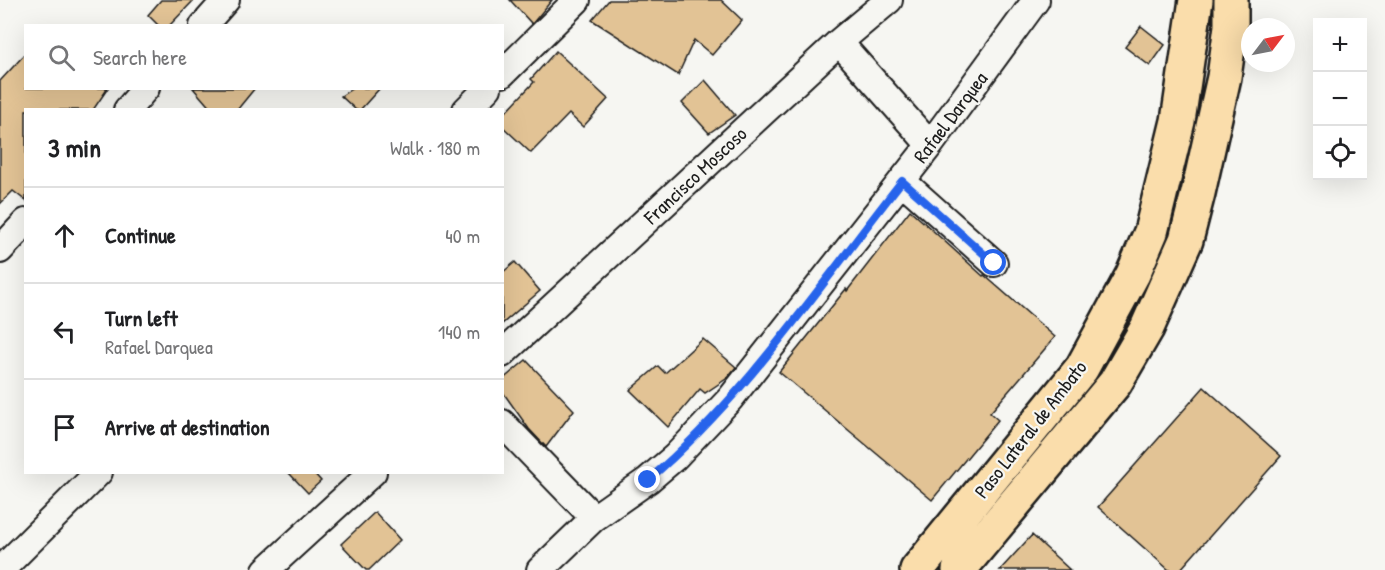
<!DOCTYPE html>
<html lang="en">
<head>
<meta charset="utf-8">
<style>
  :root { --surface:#fff; --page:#f6f6f6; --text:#202124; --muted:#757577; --line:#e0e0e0 }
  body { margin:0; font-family:"Patrick Hand",sans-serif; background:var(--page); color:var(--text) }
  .controls { position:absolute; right:18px; top:18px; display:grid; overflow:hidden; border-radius:0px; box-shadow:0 6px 24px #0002 }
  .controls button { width:54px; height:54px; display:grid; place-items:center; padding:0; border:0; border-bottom:2px solid var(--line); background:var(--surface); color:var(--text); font:30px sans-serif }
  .compass { position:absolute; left:1241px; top:18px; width:54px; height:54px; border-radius:50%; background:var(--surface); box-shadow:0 6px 24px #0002; rotate:58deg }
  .stop { position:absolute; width:18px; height:18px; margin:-14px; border:4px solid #2563eb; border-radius:50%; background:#fff }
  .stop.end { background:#2563eb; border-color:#fff; box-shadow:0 2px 6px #0008 }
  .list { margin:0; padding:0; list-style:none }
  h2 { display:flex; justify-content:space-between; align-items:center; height:78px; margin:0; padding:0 24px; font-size:26px }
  h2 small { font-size:20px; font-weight:400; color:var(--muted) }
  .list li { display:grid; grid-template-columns:39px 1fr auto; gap:18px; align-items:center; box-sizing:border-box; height:96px; padding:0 24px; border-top:2px solid var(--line) }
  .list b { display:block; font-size:22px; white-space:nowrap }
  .list p { margin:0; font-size:20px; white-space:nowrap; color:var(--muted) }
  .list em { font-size:20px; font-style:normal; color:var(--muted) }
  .icon { flex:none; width:33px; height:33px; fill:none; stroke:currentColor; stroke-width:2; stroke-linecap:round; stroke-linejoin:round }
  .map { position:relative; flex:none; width:1385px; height:570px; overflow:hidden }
  .search { position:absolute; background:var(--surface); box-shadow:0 6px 24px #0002; left:24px; top:24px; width:480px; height:66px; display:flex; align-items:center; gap:15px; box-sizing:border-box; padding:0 21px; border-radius:0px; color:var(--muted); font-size:22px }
  .panel { position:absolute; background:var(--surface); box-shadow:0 6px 24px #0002; left:24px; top:108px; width:480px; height:366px; border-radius:0px }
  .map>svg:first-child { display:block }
  .building { fill:#e2c395; stroke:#1c1c1c; stroke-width:1.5 }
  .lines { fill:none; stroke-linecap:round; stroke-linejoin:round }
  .minor-casing { stroke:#1c1c1c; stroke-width:30 }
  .highway-casing { stroke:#1c1c1c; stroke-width:38 }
  .minor { stroke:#f6f6f2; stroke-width:26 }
  .highway { stroke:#faddab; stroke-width:33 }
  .route { stroke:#2563eb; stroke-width:8 }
  .labels { text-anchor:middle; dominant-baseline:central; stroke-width:4.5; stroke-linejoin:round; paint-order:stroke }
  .street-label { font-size:20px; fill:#1c1c1c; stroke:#f6f6f2 }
</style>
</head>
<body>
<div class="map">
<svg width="1385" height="570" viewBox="0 0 1385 570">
  <rect width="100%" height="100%" fill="#f6f6f2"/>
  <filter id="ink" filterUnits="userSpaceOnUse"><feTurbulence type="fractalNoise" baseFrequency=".0167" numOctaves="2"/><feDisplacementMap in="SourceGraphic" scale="12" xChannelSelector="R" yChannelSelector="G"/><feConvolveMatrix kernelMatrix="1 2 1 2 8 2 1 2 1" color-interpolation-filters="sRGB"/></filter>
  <g filter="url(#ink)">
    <path class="building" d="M161,0H194L169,26H159L148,15Z
      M510,0H552L532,24Z
      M609,0H721L742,20L712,55L694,40L678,75L592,20Z
      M1141,26L1165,45L1150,66L1125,47Z
      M556,51L608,99L583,127L569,114L531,153L502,126V116L534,82L531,79Z
      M26,53V88H108L93,110H26V201L13,191L0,204V81Z
      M705,80L735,115L709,133L682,103Z
      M193,88H255L237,110H212Z
      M353,88H380L360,110H356L341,96Z
      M910,210L983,276L984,275L1055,337L990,413L998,420L932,500L779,372L846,289L847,291Z
      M515,262L540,291L502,324V273Z
      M703,339L736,367L726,379L705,393L700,389L668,427L630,390L658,366L665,373Z
      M526,360L574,410L546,447L529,429L502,391V380Z
      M1204,387L1281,456L1180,570H1169L1098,507Z
      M288,472H313L321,481L308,493Z
      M375,512L400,540L369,570H366L341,544Z
      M1032,535L1070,570H1000Z"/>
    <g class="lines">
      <defs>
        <path id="minor" d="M203,26L226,0
          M839,42L930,145
          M502,74L577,0
          M127,110L146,88
          M466,110L488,88
          M902,181L994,263
          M0,250L26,222
          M502,354L839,42L889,0
          M502,423L594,518
          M1,570L99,472
          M266,570L373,472
          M540,570L594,518L648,480L675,457L730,399L930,145L1036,0"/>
        <path id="highway" d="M917,570L1082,368L1133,274L1151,232L1178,121L1196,0
          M959,570L1115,383L1147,328L1186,240L1198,193L1224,77L1231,26V0"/>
      </defs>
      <use href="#minor" class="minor-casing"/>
      <use href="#highway" class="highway-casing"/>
      <use href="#minor" class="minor"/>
      <use href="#highway" class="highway"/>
    </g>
  </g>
  <g class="lines" filter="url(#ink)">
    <path class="route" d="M648,480C745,398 823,281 902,181L994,263"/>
  </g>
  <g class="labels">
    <g class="street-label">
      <text transform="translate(950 117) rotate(-53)">Rafael Darquea</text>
      <text transform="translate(695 175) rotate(-43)">Francisco Moscoso</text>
      <text transform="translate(1030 429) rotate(-52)">Paso Lateral de Ambato</text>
    </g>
  </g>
</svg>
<div class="controls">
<button>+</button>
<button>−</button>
<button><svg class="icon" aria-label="locate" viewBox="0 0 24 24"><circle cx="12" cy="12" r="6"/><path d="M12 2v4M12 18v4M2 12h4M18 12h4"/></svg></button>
</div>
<svg class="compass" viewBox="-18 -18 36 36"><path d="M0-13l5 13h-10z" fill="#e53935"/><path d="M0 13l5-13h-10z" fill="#757577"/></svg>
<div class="stop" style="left:994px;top:263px"></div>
<div class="stop end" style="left:648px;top:480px"></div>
<div class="search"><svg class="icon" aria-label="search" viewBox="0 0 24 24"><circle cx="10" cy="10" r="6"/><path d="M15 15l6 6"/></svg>Search here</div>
<section class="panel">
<h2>3 min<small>Walk · 180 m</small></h2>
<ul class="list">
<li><svg class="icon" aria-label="ahead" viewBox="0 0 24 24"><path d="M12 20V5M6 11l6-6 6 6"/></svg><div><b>Continue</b></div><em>40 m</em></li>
<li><svg class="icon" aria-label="left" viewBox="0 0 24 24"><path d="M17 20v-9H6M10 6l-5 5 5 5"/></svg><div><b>Turn left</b><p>Rafael Darquea</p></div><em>140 m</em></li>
<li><svg class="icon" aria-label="arrive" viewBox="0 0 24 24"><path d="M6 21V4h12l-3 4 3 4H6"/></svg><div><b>Arrive at destination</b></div></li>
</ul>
</section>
</div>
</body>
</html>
